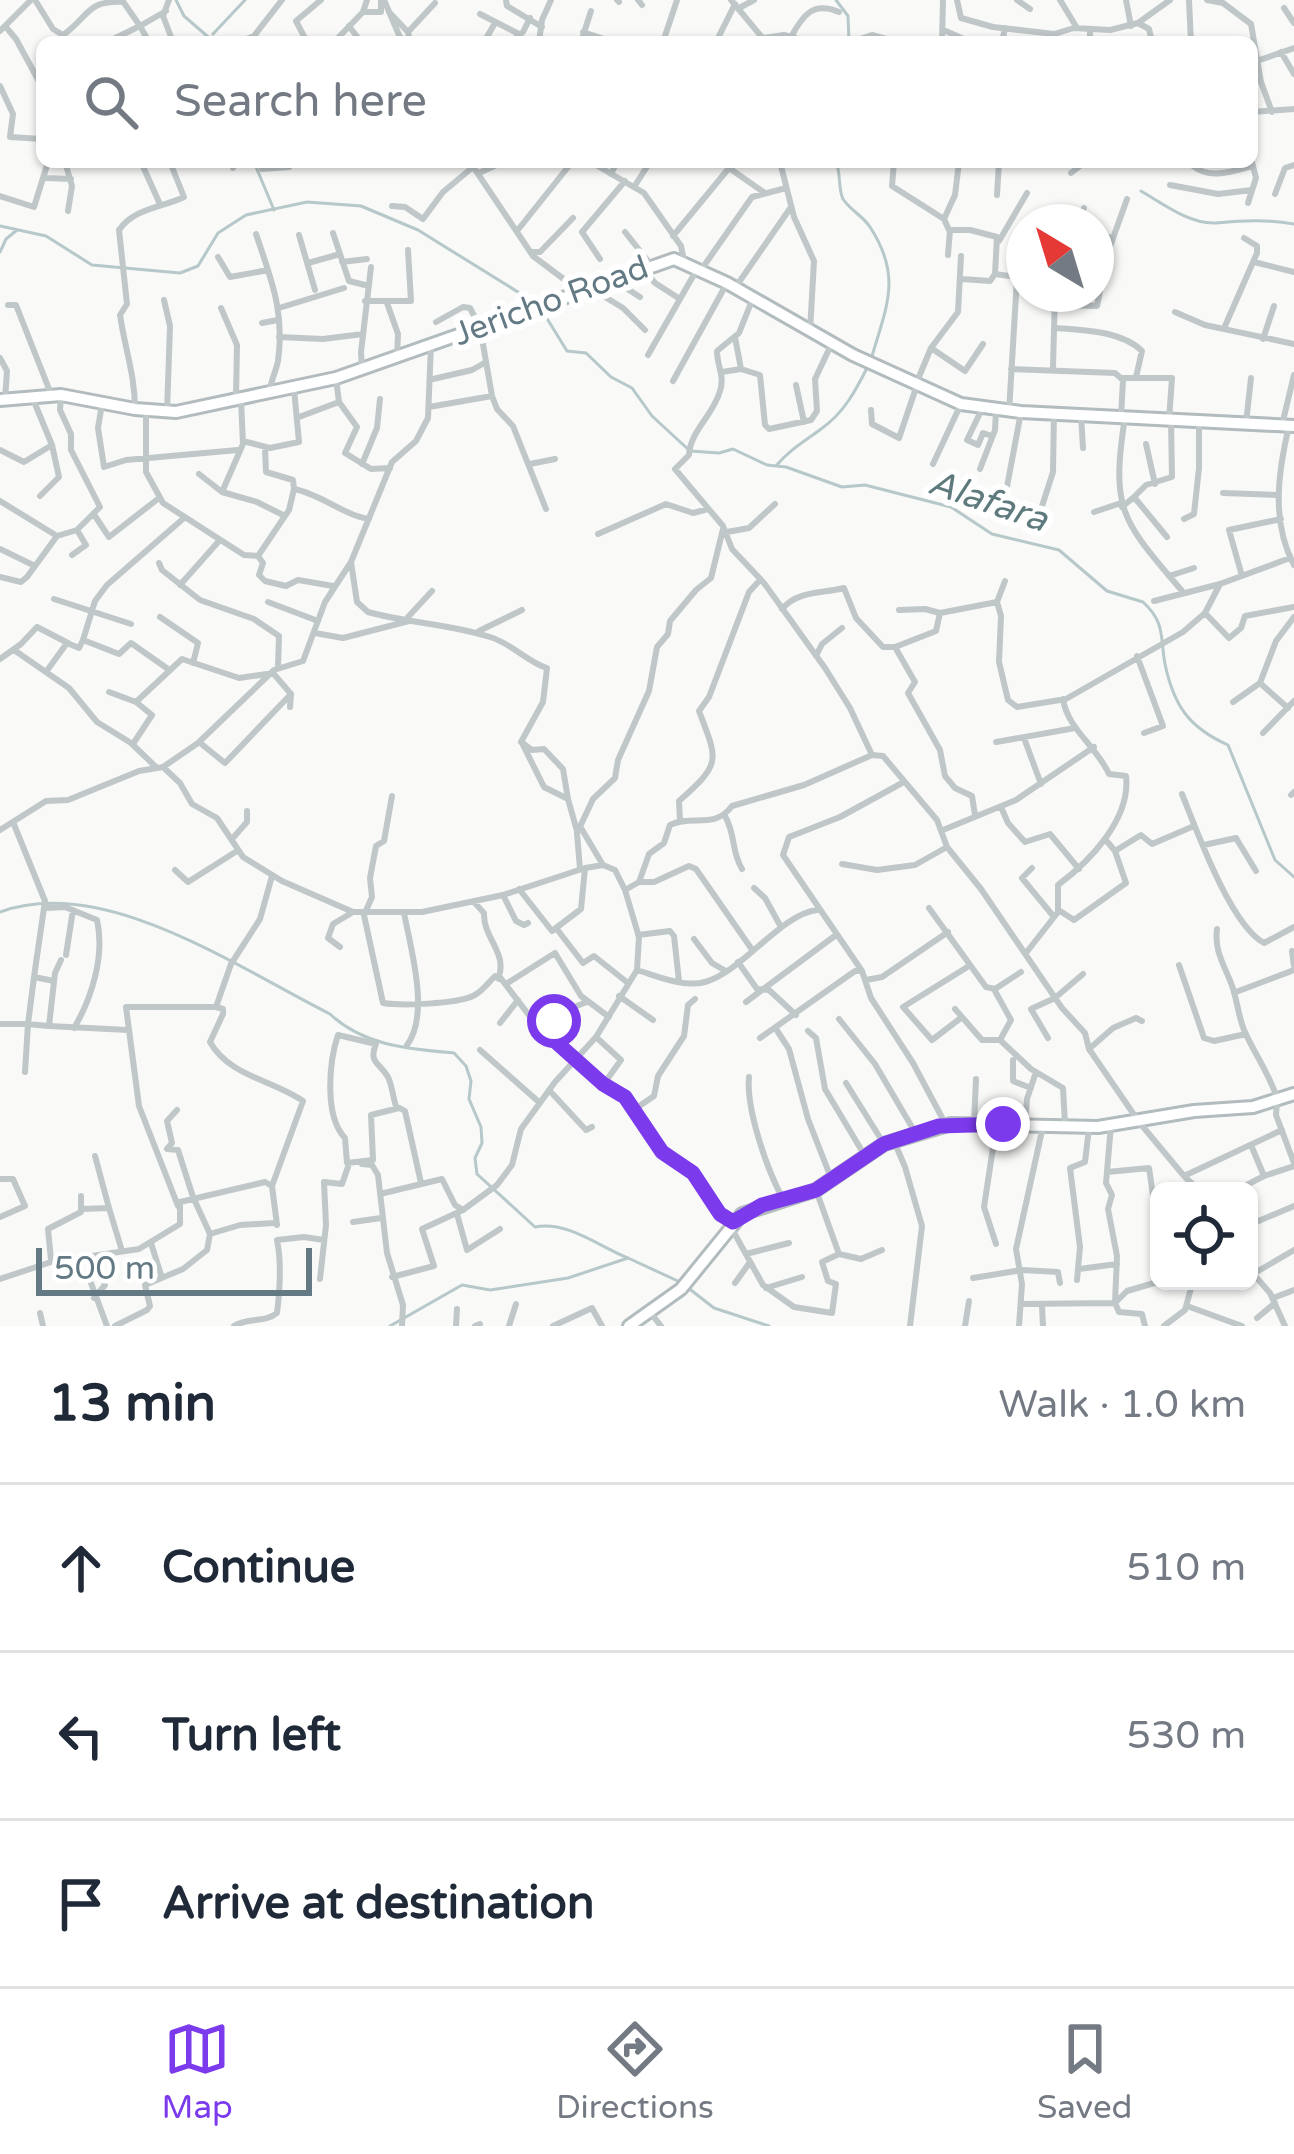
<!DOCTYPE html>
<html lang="en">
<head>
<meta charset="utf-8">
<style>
  :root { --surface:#fff; --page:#f6f6f7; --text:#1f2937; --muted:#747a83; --line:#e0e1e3; --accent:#7c3aed }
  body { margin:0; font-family:"Varela Round",sans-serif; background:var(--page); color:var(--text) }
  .controls { position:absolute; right:36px; bottom:36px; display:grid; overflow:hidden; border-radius:18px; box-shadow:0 3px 9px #0004 }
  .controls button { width:108px; height:108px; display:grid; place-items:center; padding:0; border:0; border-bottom:3px solid var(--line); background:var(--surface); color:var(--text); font:60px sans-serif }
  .compass { position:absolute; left:1006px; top:204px; width:108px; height:108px; border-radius:50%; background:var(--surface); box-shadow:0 3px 9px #0004; rotate:322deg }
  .scale { position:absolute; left:36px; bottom:30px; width:276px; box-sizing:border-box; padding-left:12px; border:6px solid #637a84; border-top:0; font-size:33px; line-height:42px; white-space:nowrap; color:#637a84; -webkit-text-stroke:9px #fff; paint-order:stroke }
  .stop { position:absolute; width:36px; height:36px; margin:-27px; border:9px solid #7c3aed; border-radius:50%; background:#fff }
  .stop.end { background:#7c3aed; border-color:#fff; box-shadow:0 3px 12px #0008 }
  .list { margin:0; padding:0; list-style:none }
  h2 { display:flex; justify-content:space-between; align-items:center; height:156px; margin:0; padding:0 48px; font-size:51px }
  h2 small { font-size:39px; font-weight:400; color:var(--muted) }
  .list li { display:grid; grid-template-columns:78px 1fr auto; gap:36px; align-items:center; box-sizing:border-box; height:168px; padding:0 48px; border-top:3px solid var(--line) }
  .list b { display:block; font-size:45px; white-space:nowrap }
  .list em { font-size:39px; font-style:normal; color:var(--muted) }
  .icon { flex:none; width:66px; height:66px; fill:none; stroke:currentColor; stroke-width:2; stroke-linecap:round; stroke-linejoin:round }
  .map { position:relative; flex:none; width:1294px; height:1326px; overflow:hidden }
  .search { position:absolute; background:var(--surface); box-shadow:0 3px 9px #0004; left:36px; right:36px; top:36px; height:132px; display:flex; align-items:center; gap:30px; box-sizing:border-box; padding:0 42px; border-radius:18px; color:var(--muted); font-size:45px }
  .sheet { height:660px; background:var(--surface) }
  nav { display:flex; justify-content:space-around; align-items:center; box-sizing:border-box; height:168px; border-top:3px solid var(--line); background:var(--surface); font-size:33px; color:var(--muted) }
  nav a { display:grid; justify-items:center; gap:6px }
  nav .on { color:var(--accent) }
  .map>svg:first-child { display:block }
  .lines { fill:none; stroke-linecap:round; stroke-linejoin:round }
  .stream { stroke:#b6c8c9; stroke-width:3 }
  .secondary-casing { stroke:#b2bbbe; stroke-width:16 }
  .street { stroke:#c0c7c9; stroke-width:6 }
  .secondary { stroke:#fff; stroke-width:10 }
  .route { stroke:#7c3aed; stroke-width:15 }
  .labels { text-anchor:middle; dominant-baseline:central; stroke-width:12; stroke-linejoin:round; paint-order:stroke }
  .street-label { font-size:33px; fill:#637a84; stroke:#fff }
  .water-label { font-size:36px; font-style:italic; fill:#5e7a7d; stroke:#fff }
</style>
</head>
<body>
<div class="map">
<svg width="1294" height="1326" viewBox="0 0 1294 1326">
  <rect width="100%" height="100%" fill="#f9f9f7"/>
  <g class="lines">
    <path class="stream" d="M176,0L184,16L214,42
      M836,0L848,16L849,42
      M213,34L245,0
      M254,162L274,210
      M836,162C841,173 838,189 843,199C850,210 863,216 870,227C902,276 887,305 872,356
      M1141,191C1162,203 1189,224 1215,223C1241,221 1266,219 1294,224
      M0,226L46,236L92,265L180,273L198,266L218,233L246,215L307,202L361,206L418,230L534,302
      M0,252L6,239L17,230
      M543,312L567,351L586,353L611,377L632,388L652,416L690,451L719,453L733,449L767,465L786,467L842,487L865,485L951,507L992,534L1059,550L1107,591L1143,602C1166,623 1160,638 1165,664C1174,707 1190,728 1228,745L1275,860L1294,877
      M776,466C789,450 805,441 821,429C844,413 856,390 868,366
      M0,912C104,874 238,968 330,1014C364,1046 409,1049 454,1053L466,1066L471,1081L469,1099L481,1127L482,1143L475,1158L477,1174L535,1227C568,1221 598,1246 628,1258
      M687,1287L714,1308L769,1326
      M390,1326L462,1285L490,1290L568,1278L628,1258L680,1282"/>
    <defs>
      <path id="secondary" d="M0,400L61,395L135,409L176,412L336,378L674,259L727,283L853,355L961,404L1021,412L1294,426
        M629,1326L681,1289L742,1214L816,1190L884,1144L951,1124L1098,1127L1194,1111L1253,1107L1294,1094"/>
    </defs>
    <use href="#secondary" class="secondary-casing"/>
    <path class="street" d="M35,0L53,29L63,35C89,17 86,0 123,2
      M122,0L140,26L166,11
      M169,0L163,16L173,42
      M384,0L402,42
      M506,0L507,6L542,27
      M617,0L619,2
      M638,0L642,5
      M731,0L766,42
      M957,0L961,18L993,27L1054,34L1074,28L1110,30L1138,23L1170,0
      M1017,0L1030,9
      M1060,0L1077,28
      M1126,0L1131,26
      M1189,0L1191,42
      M1207,0L1223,3L1251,24L1261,82L1272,112
      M739,8L754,0
      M1284,8L1294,23
      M363,12H381V0
      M389,12L408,32L410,42
      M480,14L519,34
      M1138,23L1149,29L1152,42
      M5,26L16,39L42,87
      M349,26L361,42
      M1090,30V42
      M0,31L31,0
      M946,31L970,42
      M408,32L435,3
      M583,32L613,42
      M791,37C803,15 813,1 839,12
      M764,38L784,35L809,42
      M860,39L872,35L897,42
      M241,41L254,36L282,0
      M107,42L140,26L149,42
      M307,42L296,21L321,0
      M334,42L363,12L367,0
      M484,42L495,23
      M511,42L523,32L530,18
      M539,42L542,20L551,0
      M581,42L591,11
      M663,42L677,0
      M716,42L735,4
      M942,42L943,0
      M1002,42L1005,28
      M1281,52L1294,74
      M1257,61L1294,48
      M0,86L13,114L10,137L42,139
      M1252,112L1294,109
      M65,162L72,186L68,211
      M141,162L159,202
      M232,162L233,168
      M470,162L533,256L565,280
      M582,162L596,165L644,193L681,246L684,261
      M780,162L794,217L814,261L810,331
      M894,162L892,186L944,219L949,230H970L997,237L995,274
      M915,165L916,162
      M1193,166C1210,180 1233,171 1253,166
      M262,169L289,167L287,162
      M479,173L503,162
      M1071,173L1085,162
      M611,174L617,162
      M46,178L71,179
      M1170,185L1218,194L1252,190
      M634,187L650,162
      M1275,194L1285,168L1294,165
      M997,195L999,162
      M0,196L34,207L48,162
      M1248,203L1256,178L1252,162
      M392,206L405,207L423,219L443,192L473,167
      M944,219L955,195L959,162
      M1077,222L1084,208
      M517,231L572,162
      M625,232L652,266
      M333,233L349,281L369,286
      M1096,233L1112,238
      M256,234C271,279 285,312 278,361C276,371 271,380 270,390
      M299,235L315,290
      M673,236L729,168L765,193
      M999,241L1027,193
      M532,252H540L573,218
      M948,255L950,230
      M218,257L230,277L268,270
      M600,259L582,232L625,181
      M342,262L367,259
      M1254,262L1294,272
      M308,263L340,254
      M701,270L752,197L786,188
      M646,272L655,283L680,299
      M962,279L990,281L995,274L1024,278
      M615,281L640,297
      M735,288L791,207
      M592,289L623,308L645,330
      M753,298L739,333L717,351C717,366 725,376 720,391C713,416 690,431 689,455L675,469L723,526L732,549L764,583L825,668L850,708L872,755L883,756L937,820L947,847L981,889L1062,1008L1085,1033L1089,1049L1139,1122L1184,1176L1282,1130
      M164,300L170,326L167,412
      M365,301H411L408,250
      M387,303L398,334L397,356
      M8,305H16L51,394
      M1057,305L1097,306L1107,255L1127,199
      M221,308L237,345L236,397
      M279,308L344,288
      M1175,312L1205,325L1294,344
      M436,322L463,307L470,308L480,327L492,396
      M262,323L278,320
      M1225,326L1257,253V246L1244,238
      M1056,328C1083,330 1122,331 1142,351L1136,377
      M279,337L323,339L363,334
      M735,337L741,369
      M1263,339L1274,306
      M931,348L965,371L983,344
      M648,355L696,271
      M0,358L7,371L5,400
      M1053,367L1055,294
      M362,368L361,352L371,267
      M1011,369L1115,373L1123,380L1121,417
      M722,372L741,369L760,375L765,425L769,429L811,420L817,411L815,379L832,343
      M1122,378H1172L1169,420
      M336,379L339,402L357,427L345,453L371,469L390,468
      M433,379L472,370L486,362
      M673,381L727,283
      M916,384L931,348L958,312L961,256
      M796,385L804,422
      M33,399L52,445L59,477L40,496
      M102,404L98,428L104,467L126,460L238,450
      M429,407L492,396L497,409L513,426L546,509
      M135,409C135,375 125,349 120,315L127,304L119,230C134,208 164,207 184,197L170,162
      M982,409L967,440L978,445L983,433L992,436
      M146,410V472L163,503L244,555L258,556L289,510L294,489C321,494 343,515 369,519
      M871,410L872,424L899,438L917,385
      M1009,412L1017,278
      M1081,415L1083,448
      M299,417L339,402
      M1125,417C1110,512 1123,521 1182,591
      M1246,423L1251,378
      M1282,425L1294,375
      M1289,426C1278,472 1271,522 1294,565
      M243,441L270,448L299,442L294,389
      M1146,444L1155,484
      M265,448L266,472L293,480L294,489
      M0,450L24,462L52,445
      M362,464L377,428L380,399
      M530,464L555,459
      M933,464L961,404
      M980,469L995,430L996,411
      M199,474L222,492L243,444L241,400
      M222,492L257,502L285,516
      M1006,492L1021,412
      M1223,493L1278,495
      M1134,497L1146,485L1172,477L1171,420
      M0,501L57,536L27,577L21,582L0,577
      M1122,507L1134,497L1167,537
      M1094,512L1121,503
      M95,516L109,537L159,498
      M1184,519L1194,514L1199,468V422
      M1036,525L1053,472L1054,414
      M727,532L749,528L775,504
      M598,534L666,504L693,513L708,509
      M57,536L77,530L100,507L71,450V434L60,410L61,395
      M0,549L35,566
      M72,555L86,545L77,530
      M258,556L263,563L259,575L265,581L286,586L298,580L333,586
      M351,562L357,602L368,612C407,623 451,624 490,637C513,644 527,662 547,668L543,702L521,742L532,750L544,749L563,769L568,799
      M159,563L162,570L200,600L254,619L279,636L278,667
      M1169,576L1194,568
      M1242,576L1229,530L1281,519
      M1005,581L997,602L1001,616L999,662L1008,700L1017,707L1066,699L1183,632L1205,613L1220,584
      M180,585L219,541
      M54,599L131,624
      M1154,601L1220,584L1290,558
      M268,602L318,621
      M782,609C798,590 822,594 844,588L856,618L883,647H895L936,631L940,613L997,602
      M899,610L925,609L940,613
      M1205,613L1229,638L1241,628L1245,616L1294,607
      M160,617L198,643L193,663
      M408,617L432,591
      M479,631L522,610
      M315,633L343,638L409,621
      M83,640L95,601L107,585L184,518
      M895,647L915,682L908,693L940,750L945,776L955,788L972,796L975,815
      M14,650L69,688L97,722L131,743L157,768
      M816,656L822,644L842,628
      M1137,656L1163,726L1144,733
      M0,659L21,644L37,627L68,643
      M46,672L67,643L79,648L83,640L119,654L131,643L168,669
      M273,673L291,694
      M1260,683L1288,708
      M109,692L136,702L152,715L133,744
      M136,702L182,659L239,678L267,674
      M1233,702L1260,683L1276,641L1294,617
      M290,707L291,694
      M1263,733L1294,701
      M1024,738L1041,784
      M199,742L225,763L291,694
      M996,742L1075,728
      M523,745L544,787L568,799L577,831
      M163,767L180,783L192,804L217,818L243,857L282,881L353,912H422L503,895L585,868L603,865L615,870L625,890L639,937L637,970L596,1037L555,1082L521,1129L512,1165L497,1185L463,1210L422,1229L434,1266L392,1277
      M902,783L840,817L789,837L783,855L862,971L871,998L913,1063L946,1125
      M1182,794C1197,831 1230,924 1264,943L1294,927
      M1291,795L1294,792
      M392,796L384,841L376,846L370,878L372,897L364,915L383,1003C402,1006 455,1004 473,996C482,992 488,983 495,976L499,979
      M1001,807L1008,823L1025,842L1050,834L1079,869
      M725,816C736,835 731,851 742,869
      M680,820L679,801C722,763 718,761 699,711L709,697L749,592L760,580
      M13,822L45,901L34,977
      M581,828L603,865
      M0,830L46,801L68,800L139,771L163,767L198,743L274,670L303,661L325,602L351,562L392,462L416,441L428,418L431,344
      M943,830L1016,800L1094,747
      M232,839L247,822V811
      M1105,839L1115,851L1141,835L1152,844L1194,826
      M1204,845L1236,838L1256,871
      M842,864L877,870L915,865L947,847
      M1032,868L1022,878L1054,917
      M580,869L577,833L593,799L615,778L618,760L649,691L657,647L668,634L670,621L696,590L711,578L723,529
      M175,870L188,882L237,851
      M639,882H654L689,866L696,869L753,951
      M754,888L765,898L781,927
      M519,889L552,931L581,909L585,868
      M625,890L639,882L649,854L664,843L670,825C693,814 714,830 732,806L804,785L872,755
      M503,895L516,921L524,925L528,923
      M474,902L484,913C483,937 507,953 499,976L538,1027L603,1085L625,1097L662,1152L693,1173L720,1214L733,1222
      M46,908L65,907L97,920C105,955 92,998 74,1028
      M929,908L986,987L995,989L1021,972
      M1060,911L1074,920L1126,883L1115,851
      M404,913C411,949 430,1015 407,1045
      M556,928L583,963L594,956L628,983
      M1217,929C1214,950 1224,965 1231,983C1237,998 1238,1015 1244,1030C1254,1053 1269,1073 1277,1098
      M638,935L670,931L674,936L679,981
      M694,939L712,963L724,970
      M340,947L328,938L333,924L353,912
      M1292,951L1294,966
      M1026,953L1058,912V885C1090,861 1131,819 1126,776L1109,774C1097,747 1067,728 1063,699
      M66,955L73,910
      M61,960L55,973L49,1026L128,1030
      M738,962L757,989L769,990L796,1015
      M1179,965L1204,1038L1214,1041L1246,1034
      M637,970C657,976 684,988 705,982C742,972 781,914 817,910
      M866,980L882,977L948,932
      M506,984L555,953L581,996L609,1017
      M995,991L1011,1020L1000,1040
      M1236,992L1294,970
      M619,996L653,1020
      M746,1002L836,935
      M955,1009L982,1040H1000L1031,1069L1063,1088L1065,1124
      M962,1017L932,1040L903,1007L969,966
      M839,1019L875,1064L916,1134
      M500,1023L518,1000
      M0,1024H28L34,977L54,981
      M776,1029L789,1049L808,1119L831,1178
      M808,1031L816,1038L825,1089L865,1156
      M547,1034L566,1010L587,1002
      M596,1037L621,1060L603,1085
      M760,1038L855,971H862
      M1048,1038L1031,1009L1055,998L1083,974
      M1089,1049L1113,1028L1136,1018L1142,1021
      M480,1050L540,1103
      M1013,1060V1081L1031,1088
      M25,1072L28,1024L48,1026
      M749,1077C746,1109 767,1170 783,1199
      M846,1083L884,1144
      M549,1090L586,1130L592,1127
      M1277,1101L1276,1115L1294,1163
      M399,1108L371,1115L373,1160L347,1163L345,1138C324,1116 329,1062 338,1035L376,1044C368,1063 380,1063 388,1077C392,1085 393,1098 396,1106L405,1111L421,1183
      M635,1109L654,1096L658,1076L684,1036L688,1005L695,999
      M177,1110L167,1121L172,1143L167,1149L178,1150L193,1197L210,1234L240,1225L274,1223
      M974,1123L976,1079
      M1025,1124L1027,1099L1036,1072
      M1111,1125L1106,1183L1112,1195L1108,1209L1117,1256L1115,1303
      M894,1141L905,1167L922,1226L910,1326
      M362,1164L372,1165L378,1175L387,1253L403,1305L402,1326
      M1107,1172L1149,1168L1159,1237
      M1264,1176L1294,1166
      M1185,1177L1200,1191
      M0,1179H13L25,1206L0,1217
      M272,1186L303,1101C273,1080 229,1076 210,1042L223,1014V1009L216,1007L231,964L260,919L272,876
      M816,1190L839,1254L861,1259L882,1250
      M1235,1191L1264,1176L1251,1145
      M380,1194L442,1179L455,1205L463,1210
      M178,1206L139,1106L126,1007H215
      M109,1208L122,1251
      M81,1209L109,1208L95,1156
      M457,1214L467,1250L500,1229
      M353,1222L381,1218
      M1249,1225L1294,1206
      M732,1229L763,1285L794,1307L832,1313L836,1284L828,1281L822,1262L839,1254
      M151,1243L162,1278
      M996,1244L984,1207L996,1128
      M746,1254L789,1243
      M51,1260L48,1229L81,1212V1196
      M1079,1269L1117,1264
      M1249,1269L1270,1293L1285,1326
      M1253,1274L1294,1250
      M973,1278L1022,1270L1058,1272L1060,1283
      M0,1279L51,1262L139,1249L180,1224V1202L265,1182L272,1186L277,1225
      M320,1279L326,1225L324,1182L342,1184L349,1164
      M1077,1280L1080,1247L1070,1168L1085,1162L1089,1128
      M91,1283L107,1326
      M735,1283L750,1262
      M766,1288L802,1277
      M94,1298L105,1285L97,1256
      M1273,1298L1294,1290
      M1115,1303L1127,1291L1161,1281
      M1021,1304L1115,1303L1119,1312L1142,1314L1145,1326
      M1042,1306L1043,1326
      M1187,1306L1242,1326
      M650,1312L661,1326
      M40,1313L43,1326
      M1257,1318L1275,1303
      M115,1326L147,1310L150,1306L145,1285L183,1269L207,1250L210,1234
      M234,1326C248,1317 265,1323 277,1313C280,1289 282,1264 277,1240L304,1237L324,1240
      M456,1326L457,1309
      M475,1326L480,1324
      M509,1326L516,1304
      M553,1326L592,1308L602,1326
      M965,1326L969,1301
      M1019,1326L1022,1284L1016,1249L1043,1126
      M1164,1326L1185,1310L1193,1281"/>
    <use href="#secondary" class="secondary"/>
  </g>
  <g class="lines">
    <path class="route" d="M554,1021L547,1034L603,1084L625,1097L662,1152L693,1173L720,1214L733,1222L762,1205L816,1190L884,1144L939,1126L1003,1124"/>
  </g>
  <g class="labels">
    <g class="street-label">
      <text transform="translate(551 301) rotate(-20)">Jericho Road</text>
    </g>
    <g class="water-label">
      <text transform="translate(988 501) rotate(19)">Alafara</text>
    </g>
  </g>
</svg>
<div class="controls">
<button><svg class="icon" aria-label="locate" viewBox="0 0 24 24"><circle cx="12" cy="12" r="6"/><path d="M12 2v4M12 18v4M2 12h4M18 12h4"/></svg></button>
</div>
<svg class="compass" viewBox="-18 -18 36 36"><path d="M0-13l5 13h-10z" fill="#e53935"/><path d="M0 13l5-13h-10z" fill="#747a83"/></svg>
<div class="scale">500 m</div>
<div class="stop" style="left:554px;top:1021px"></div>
<div class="stop end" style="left:1003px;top:1124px"></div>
<div class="search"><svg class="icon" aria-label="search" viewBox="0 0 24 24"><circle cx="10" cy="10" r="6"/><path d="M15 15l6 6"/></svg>Search here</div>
</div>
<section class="sheet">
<h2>13 min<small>Walk · 1.0 km</small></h2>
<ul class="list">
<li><svg class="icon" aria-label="ahead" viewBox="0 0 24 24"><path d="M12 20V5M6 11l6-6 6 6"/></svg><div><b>Continue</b></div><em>510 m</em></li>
<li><svg class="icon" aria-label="left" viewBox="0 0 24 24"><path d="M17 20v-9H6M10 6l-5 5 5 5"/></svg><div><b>Turn left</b></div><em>530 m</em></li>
<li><svg class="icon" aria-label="arrive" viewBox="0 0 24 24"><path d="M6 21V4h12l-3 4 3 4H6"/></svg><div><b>Arrive at destination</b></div></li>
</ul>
</section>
<nav>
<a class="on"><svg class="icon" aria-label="map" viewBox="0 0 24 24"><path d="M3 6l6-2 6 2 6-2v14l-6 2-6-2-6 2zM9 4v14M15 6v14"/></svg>Map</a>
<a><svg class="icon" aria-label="directions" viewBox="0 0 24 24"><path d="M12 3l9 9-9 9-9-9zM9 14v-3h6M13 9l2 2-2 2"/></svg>Directions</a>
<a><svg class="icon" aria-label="saved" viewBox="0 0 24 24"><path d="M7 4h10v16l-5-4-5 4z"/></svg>Saved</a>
</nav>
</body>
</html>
